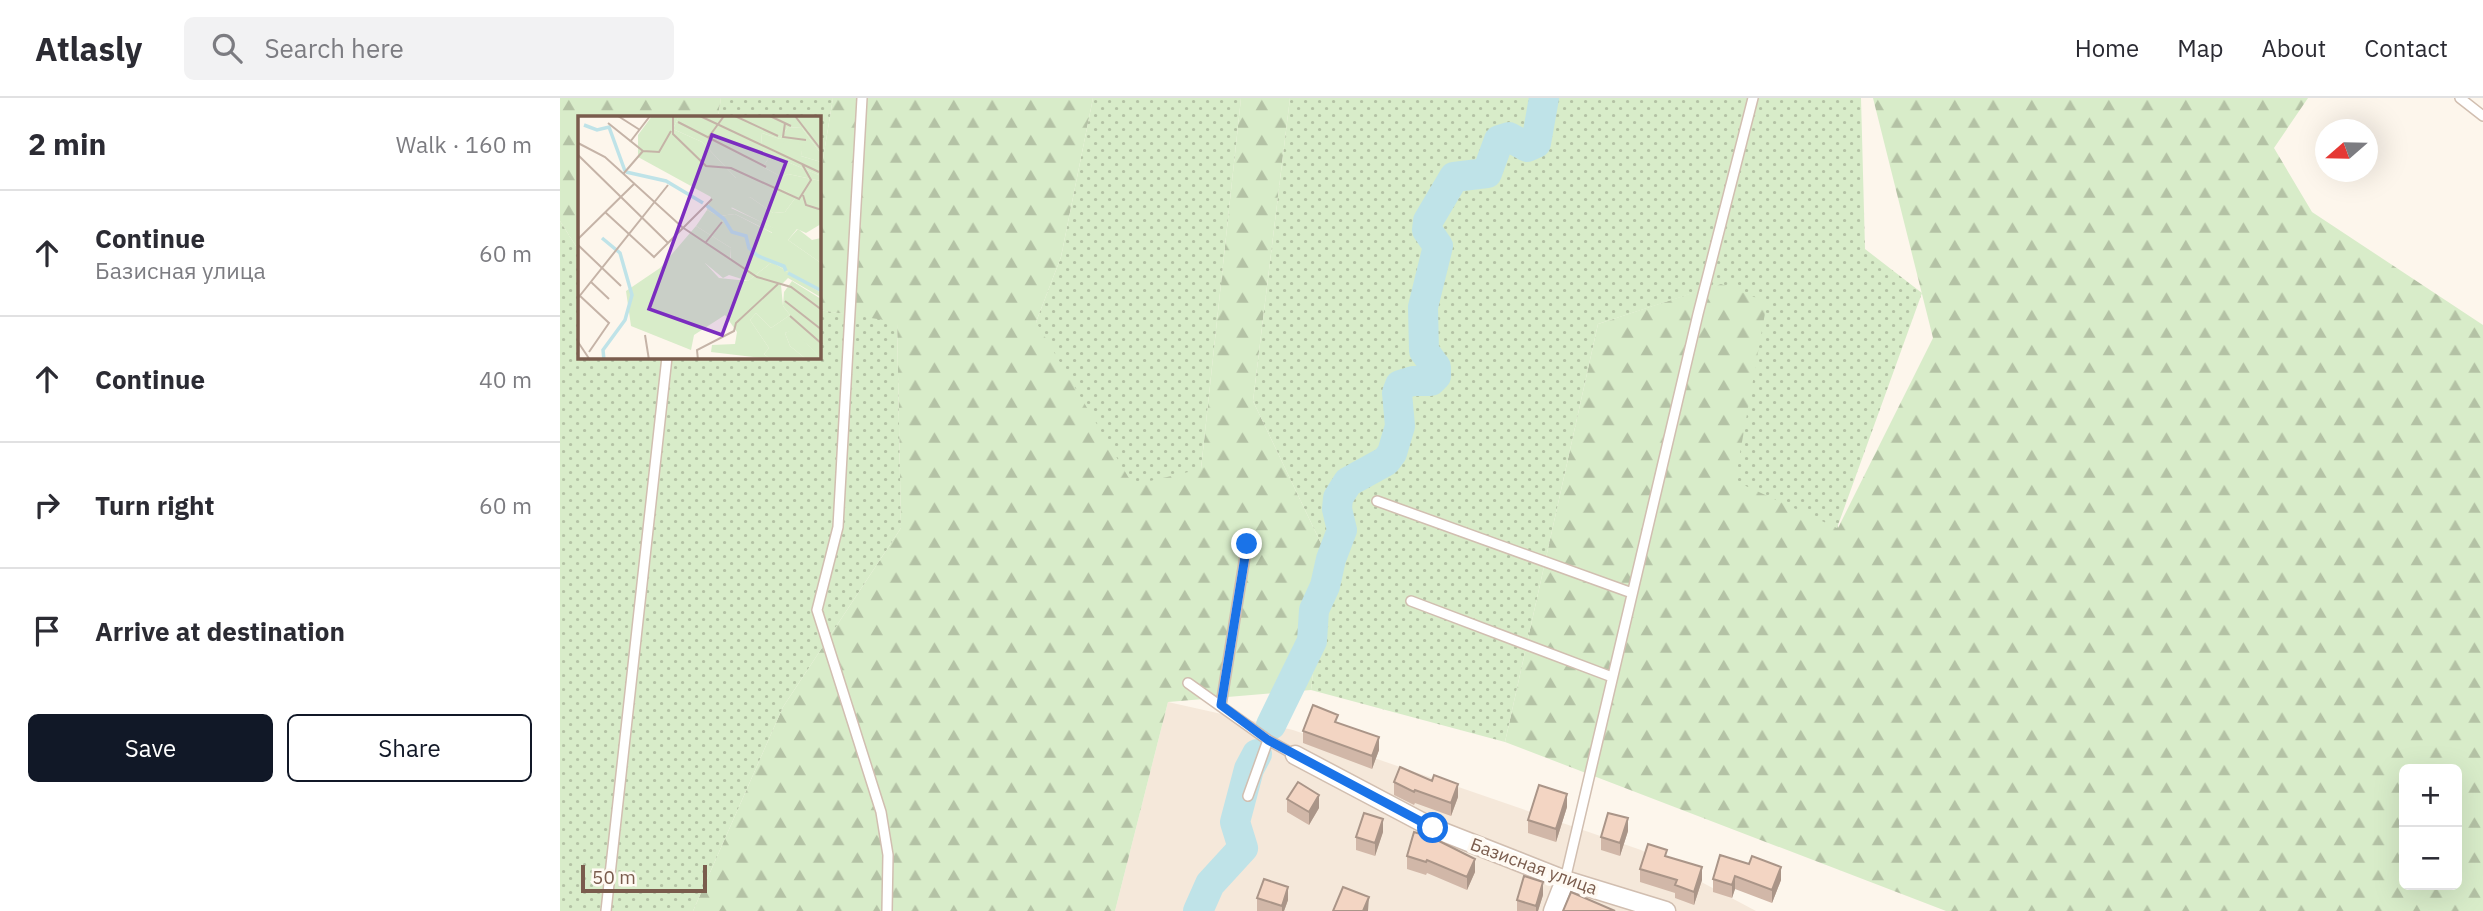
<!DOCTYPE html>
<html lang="en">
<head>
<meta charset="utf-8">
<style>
  :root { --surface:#fff; --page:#f2f2f3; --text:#2b2b33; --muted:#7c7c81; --line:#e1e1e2; --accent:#111827 }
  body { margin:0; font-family:"IBM Plex Sans",sans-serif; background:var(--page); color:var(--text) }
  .controls { position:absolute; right:21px; bottom:21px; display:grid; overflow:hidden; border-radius:10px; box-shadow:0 7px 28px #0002 }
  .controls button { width:63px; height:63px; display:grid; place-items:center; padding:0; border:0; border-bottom:2px solid var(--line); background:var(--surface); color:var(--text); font:35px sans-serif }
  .compass { position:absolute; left:1755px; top:21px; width:63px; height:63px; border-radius:50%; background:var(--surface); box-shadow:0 7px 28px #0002; rotate:250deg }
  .scale { position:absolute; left:21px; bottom:18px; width:126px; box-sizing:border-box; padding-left:7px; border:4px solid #7a5c4d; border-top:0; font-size:19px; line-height:24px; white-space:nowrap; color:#7a5c4d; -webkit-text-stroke:5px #fffaf3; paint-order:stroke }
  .stop { position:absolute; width:21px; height:21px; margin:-16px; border:5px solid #1a73e8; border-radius:50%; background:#fff }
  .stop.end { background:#1a73e8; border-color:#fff; box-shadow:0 2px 7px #0008 }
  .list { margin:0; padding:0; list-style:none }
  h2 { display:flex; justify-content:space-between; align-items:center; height:91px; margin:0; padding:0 28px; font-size:30px }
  h2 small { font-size:23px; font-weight:400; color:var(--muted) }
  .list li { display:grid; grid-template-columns:46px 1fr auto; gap:21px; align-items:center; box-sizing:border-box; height:126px; padding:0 28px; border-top:2px solid var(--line) }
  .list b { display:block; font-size:26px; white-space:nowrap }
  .list p { margin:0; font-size:23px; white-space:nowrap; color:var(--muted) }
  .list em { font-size:23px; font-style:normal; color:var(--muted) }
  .actions { display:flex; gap:14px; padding:21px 28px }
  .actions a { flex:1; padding:16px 0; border:2px solid var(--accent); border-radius:10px; text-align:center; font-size:24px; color:var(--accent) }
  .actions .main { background:var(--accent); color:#fff }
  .icon { flex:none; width:38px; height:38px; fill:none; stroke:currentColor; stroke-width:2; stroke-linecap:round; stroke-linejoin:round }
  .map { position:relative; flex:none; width:1923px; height:813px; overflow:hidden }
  header { display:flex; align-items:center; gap:42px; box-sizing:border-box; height:98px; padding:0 35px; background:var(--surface); border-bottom:2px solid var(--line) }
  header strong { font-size:33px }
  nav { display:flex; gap:38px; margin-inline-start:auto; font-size:24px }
  .search { width:490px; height:63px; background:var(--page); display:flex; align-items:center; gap:18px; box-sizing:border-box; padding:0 24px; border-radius:10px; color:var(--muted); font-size:26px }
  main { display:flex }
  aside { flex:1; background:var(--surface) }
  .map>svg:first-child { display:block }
  .residential { fill:#f5e8da }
  .forest { fill:url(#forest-firs); fill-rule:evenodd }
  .park { fill:url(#park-dots) }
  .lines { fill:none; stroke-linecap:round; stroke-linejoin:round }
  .river { stroke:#bfe3e8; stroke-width:30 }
  .service-casing { stroke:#d1beb0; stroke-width:12 }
  .minor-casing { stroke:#d1beb0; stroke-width:21 }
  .service { stroke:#fff; stroke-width:9 }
  .minor { stroke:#fff; stroke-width:18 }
  .wall { fill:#d1b7a8 }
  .shaded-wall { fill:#aa9588 }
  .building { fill:#f3d5c3; stroke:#aa9588; stroke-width:2 }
  .route { stroke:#1a73e8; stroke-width:9 }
  .labels { text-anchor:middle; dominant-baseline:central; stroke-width:7; stroke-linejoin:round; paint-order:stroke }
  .street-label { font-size:18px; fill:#7a5c4d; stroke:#fffaf3 }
  .inset-river { fill:none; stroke:#bfe3e8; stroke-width:3.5 }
  .inset-road { fill:none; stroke:#c5b3a7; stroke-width:2 }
  .view { fill:#7b2cbf; fill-opacity:0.15; stroke:#7b2cbf; stroke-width:3.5 }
  .inset-edge { fill:none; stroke:#7a5c4d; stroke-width:3.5 }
</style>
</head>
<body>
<header>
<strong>Atlasly</strong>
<div class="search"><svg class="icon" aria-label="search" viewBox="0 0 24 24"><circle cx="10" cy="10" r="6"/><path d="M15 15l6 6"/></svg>Search here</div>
<nav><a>Home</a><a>Map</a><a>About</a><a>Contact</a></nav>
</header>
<main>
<aside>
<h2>2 min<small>Walk · 160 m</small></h2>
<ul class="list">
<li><svg class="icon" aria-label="ahead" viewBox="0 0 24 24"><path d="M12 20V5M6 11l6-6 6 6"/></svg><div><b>Continue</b><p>Базисная улица</p></div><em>60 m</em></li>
<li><svg class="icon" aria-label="ahead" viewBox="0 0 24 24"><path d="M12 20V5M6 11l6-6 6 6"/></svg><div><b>Continue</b></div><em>40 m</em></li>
<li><svg class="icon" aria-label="right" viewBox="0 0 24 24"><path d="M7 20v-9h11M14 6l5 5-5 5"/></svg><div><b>Turn right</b></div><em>60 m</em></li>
<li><svg class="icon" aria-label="arrive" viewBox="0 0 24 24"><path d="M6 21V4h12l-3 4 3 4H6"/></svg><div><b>Arrive at destination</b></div></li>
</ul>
<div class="actions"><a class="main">Save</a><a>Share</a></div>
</aside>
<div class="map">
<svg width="1923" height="813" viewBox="0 0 1923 813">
  <defs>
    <pattern id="forest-firs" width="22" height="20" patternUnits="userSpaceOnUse" patternTransform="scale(1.75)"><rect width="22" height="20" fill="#d8ecc9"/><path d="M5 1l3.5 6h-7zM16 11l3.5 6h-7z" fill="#b4c2a5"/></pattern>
    <pattern id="park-dots" width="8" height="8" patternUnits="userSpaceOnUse" patternTransform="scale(1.75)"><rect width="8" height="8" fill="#d8ecc9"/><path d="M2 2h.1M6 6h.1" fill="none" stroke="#b4c2a5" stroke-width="1.8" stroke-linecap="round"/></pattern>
  </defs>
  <rect width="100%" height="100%" fill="#fdf6ec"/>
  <path class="residential" d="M608,604L733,632L1081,752L1196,813H555Z"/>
  <path class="forest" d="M0,0H161L158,19H19V153L0,123Z
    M273,0H533L501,159L476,224L641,371L681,0H730L693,303L767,458L751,592L608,604L555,813H133L223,609L341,430L337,225L259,212V85Z
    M1313,0H1748L1714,50L1752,114L1923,227V813H1386L945,644L1038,226L1214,168L1278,430L1373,240ZM1844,671H1897V787H1844Z"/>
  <path class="park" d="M161,0H273L259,85V19H158Z
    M533,0H681L641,371L573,387L476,224L501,159Z
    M730,0H1301L1305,151L1362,195L1277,430L1175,383L1207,204L1161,186L1038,226L945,644L751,592L767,458L693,303Z
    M0,123L19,153V259H259V212L337,224L341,430L223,609L133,813H0Z"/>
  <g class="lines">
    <path class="river" d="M711,627L752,543L754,512L765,488L771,461L782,432L777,411L778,400L788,384L826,363L832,355L840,328L837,295L840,287L853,283H871L876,278V269L864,253L863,209L878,148L867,132L868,123L894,79L927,75L939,42L949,39L967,49L976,45L984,0
      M638,813L650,786L683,750L675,724L689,671L697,656"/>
    <defs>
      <path id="service" d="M302,0L278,429L257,512L321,714L328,757L327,813
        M1900,0L1923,18
        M817,403L1072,495
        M851,503L1052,579
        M628,585L708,642L735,657
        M661,607L687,446
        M688,698L708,642
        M1005,782L1138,216L1193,0
        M46,813L107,259"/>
      <path id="minor" d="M735,657L873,730L1005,782L1106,813
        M993,813L1005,782"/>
    </defs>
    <use href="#service" class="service-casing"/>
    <use href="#minor" class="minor-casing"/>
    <use href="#service" class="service"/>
    <use href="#minor" class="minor"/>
  </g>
  <path class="wall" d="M778,625L819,652L812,671L743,645V633Z
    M834,684L898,699L891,718L855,705L854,707L834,697Z
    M727,701L759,710L749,727L727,714Z
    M1007,709L996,744L968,735V722Z
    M1068,733L1060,758L1041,752V739Z
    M823,734L815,758L796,752V739Z
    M854,734L915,774L907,792L867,775L866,777L847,771V758Z
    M1160,757L1221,782L1212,805L1175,791L1172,800L1153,794V781Z
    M1107,758L1142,782L1134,807L1115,800V795L1080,784V771Z
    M983,797L978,813H957V802Z
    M697,800L728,802L724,813H697Z"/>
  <path class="shaded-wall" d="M819,639V652L812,671V658Z
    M898,686V699L891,718V705Z
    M1007,696V709L996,744V731Z
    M759,697V710L749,727V714Z
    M1068,720V733L1060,758V745Z
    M823,721V734L815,758V745Z
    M915,761V774L907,792V779Z
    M1142,769V782L1134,807V794Z
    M1221,769V782L1212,805V792Z
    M1175,778V791L1172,800V787Z
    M983,784V797L978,813H976V808Z
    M728,789V802L724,813H722V808Z
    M809,799L808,813H803Z"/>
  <path class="building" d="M753,607L778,617L775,624L819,639L812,658L743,633Z
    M840,669L872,683L874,677L898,686L891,705L855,692L854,694L834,684Z
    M738,684L759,697L749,714L727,701Z
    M979,687L1007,696L996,731L968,722Z
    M804,715L823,721L815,745L796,739Z
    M1048,715L1068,720L1060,745L1041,739Z
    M854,734L873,740L915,761L907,779L867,762L866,764L847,758Z
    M1088,746L1107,752L1105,758L1142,769L1134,794L1115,787L1117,782L1080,771Z
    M1160,757L1189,766L1192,758L1221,769L1212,792L1175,778L1172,787L1153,781Z
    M964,778L983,784L976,808L957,802Z
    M704,781L728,789L722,808L697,800Z
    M783,789L809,799L803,813H773Z
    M1011,794L1055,813H1003Z"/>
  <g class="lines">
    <path class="route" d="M687,446L661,607L708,642L873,730"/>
  </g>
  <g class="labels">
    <g class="street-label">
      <text transform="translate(974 768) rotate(20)">Базисная улица</text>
    </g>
  </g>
  <g transform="translate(18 18)">
    <rect width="243" height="243" fill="#fdf6ec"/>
    <path d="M74,0H101L95,13L124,26L158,62L181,60L218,81L207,96L195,97L172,81L153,92L196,112L195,117L157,98L141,100L129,94L133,81L60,41V19ZM210,11L224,12L243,38V46L223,40L224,29L199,37L183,28L184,17L202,23ZM198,41L243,60V65L210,58L204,61L185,51L190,43ZM118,110L153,132L152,150L127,147L141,162L170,165L194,146L243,177L244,182L210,162L203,169L205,190L212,199L193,212L178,197L172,204L191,232L186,238L192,243L133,236L134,229L157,228L159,216L147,199L116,219L113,234L53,210L48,175L82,152ZM220,113L234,124L243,122V147L210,124ZM216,213L243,243H228L212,230L207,217Z" fill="#d8ecc9"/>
    <path d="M101,0H243V38L224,12L210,11L202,23L184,17L183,28L198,37L208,24L225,29L223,40L243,46V60L198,41L190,43L185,51L204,61L210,58L243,65V108L228,117L219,113L210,124L243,147V177L194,146L170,165L151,159L145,162L127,147L134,139L149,148L153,144V132L118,110L129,94L141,100L157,98L194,117L195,112L153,91L154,85L172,81L195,97L207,96L218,81L181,61L176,69L158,62L124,26L95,13ZM214,165L243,183V243L216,214L207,217L212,230L228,243H192L186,238L191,232L172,204L178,197L193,212L212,199L205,190L206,176Z" fill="#d8ecc9"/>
    <path class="inset-river" d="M6,9L19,14L31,11L47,55M48,56L88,65L125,87M128,89L146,103L154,116L168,120L171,132L180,140L206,150L208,155M24,122L42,137L54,179L47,204L25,234L26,244M210,157L244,175"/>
    <path class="inset-road" d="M40,0L62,14M95,0V18L128,50L153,52L221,83L233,64L224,48M122,0L241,56M157,0L200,20M192,0L213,10M217,0L244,35M100,6L188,51M30,7L65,35L81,36L93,15M207,7L205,21L228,24M130,22L146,0M52,26L72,0M0,27L27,41L104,111L179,161L213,171L244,194M0,39L90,127M46,57L65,35M225,79L228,89L244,94M27,96L76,141L134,83M0,123L57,67M128,126L144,106M0,129L43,170M13,166L31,183M1,179L31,207L11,236M0,182L90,69M207,185L244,214M212,200L244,228M67,219L71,244M0,226L12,244M120,244L119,234L156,215L158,207L200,168"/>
    <path class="view" d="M134,19L208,46L144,219L71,193Z"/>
    <rect width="243" height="243" class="inset-edge"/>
  </g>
</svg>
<div class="controls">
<button>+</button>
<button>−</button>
</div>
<svg class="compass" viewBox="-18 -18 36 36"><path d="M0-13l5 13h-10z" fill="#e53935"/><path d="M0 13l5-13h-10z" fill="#7c7c81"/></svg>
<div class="scale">50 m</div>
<div class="stop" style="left:873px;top:730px"></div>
<div class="stop end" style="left:687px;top:446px"></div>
</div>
</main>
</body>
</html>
